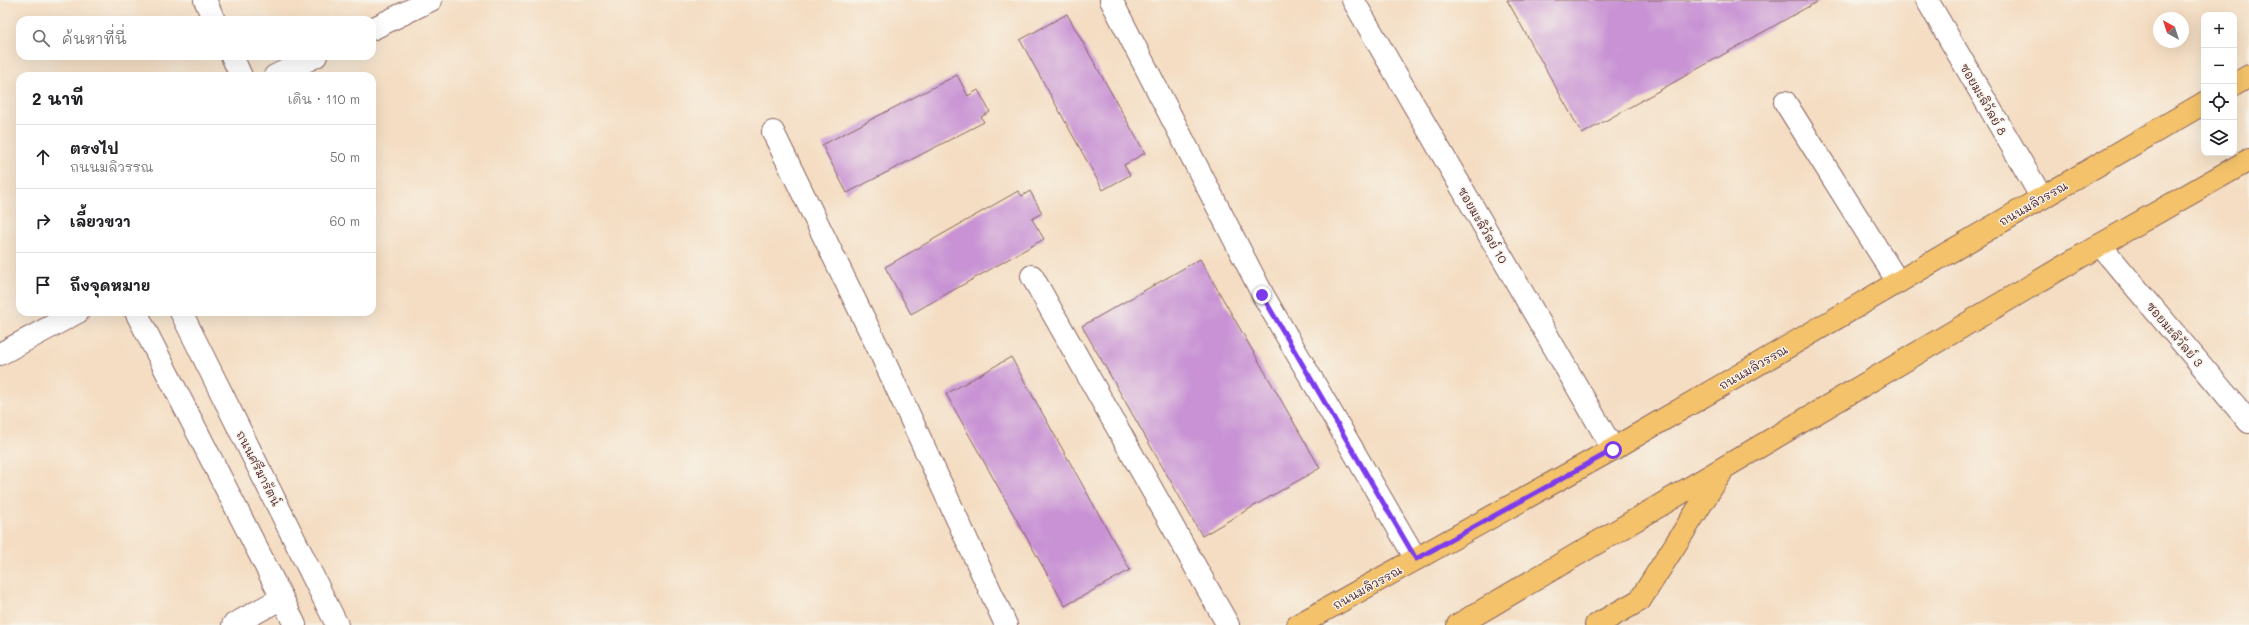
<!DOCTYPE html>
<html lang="th">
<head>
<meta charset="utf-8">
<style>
  :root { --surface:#fff; --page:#f6f6f6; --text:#202124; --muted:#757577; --line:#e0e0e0 }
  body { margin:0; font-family:Mali,"Playpen Sans Thai",sans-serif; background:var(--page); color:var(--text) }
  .controls { position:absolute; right:12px; top:12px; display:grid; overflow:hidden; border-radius:8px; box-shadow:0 4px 16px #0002 }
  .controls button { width:36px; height:36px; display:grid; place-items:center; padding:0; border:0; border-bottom:1px solid var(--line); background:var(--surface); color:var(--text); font:20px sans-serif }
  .compass { position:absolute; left:2153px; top:12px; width:36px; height:36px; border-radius:50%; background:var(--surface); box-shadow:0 4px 16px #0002; rotate:321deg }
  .stop { position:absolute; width:12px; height:12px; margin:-9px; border:3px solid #7c3aed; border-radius:50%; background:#fff }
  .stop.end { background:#7c3aed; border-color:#fff; box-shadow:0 1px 4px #0008 }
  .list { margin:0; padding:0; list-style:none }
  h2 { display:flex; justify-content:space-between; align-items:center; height:52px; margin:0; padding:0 16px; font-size:17px }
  h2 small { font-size:13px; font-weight:400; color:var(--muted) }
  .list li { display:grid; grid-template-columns:26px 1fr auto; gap:12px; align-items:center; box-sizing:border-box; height:64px; padding:0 16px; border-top:1px solid var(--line) }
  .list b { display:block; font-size:15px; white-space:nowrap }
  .list p { margin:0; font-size:13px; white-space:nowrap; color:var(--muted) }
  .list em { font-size:13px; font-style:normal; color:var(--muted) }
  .icon { flex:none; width:22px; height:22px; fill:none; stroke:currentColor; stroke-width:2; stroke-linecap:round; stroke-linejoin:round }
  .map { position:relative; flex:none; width:2249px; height:625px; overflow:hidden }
  .search { position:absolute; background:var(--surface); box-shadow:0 4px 16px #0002; left:16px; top:16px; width:360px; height:44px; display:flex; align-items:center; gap:10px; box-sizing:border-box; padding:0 14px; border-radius:12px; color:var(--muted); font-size:15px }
  .panel { position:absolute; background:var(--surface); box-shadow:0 4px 16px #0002; left:16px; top:72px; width:360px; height:244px; border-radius:12px }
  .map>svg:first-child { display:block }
  .building { fill:#c892d4 }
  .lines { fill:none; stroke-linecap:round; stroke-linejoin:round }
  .minor-casing { stroke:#866260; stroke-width:24 }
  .major-casing { stroke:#866260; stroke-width:24 }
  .minor { stroke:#fff; stroke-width:22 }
  .major { stroke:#f3c26a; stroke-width:22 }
  .route { stroke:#7c3aed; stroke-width:5 }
  .labels { text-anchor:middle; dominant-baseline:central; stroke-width:3; stroke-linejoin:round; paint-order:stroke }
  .street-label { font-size:12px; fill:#4a1f2b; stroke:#f7f3e8 }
</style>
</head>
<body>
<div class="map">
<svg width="2249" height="625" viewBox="0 0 2249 625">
  <rect width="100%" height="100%" fill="#f7f3e8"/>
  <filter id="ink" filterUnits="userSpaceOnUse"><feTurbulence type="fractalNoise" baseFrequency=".025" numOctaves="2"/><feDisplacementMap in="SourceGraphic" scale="8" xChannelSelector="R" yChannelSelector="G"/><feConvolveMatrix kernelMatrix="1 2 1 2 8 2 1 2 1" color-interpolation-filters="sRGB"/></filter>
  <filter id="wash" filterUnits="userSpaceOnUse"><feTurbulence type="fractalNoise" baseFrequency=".012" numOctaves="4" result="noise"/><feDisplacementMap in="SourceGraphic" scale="16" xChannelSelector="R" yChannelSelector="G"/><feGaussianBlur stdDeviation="0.9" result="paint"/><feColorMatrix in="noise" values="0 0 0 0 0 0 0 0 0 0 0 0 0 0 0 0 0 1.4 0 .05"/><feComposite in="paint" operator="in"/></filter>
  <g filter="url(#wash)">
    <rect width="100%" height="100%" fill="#f4ddc2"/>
    <g id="blocks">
      <path class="building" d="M1507,0H1820L1582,134Z
        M1067,14L1145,153L1124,165L1130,175L1103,190L1020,40Z
        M957,75L968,96L978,90L990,112L981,117L984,122L847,193L822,145Z
        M1018,191L1022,196L1030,191L1042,213L1032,219L1044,239L911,314L885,267Z
        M1200,259L1320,468L1202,536L1082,326Z
        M1011,357L1130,570L1065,606L946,394Z"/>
    </g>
  </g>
  <g filter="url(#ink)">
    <use href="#blocks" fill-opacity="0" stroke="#866260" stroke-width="1"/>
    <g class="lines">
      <defs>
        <path id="minor" d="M205,0L214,20
          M1111,0L1263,295L1416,559
          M1353,0L1613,449
          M1927,0L2042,198
          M372,29L431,0
          M232,56L241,76
          M275,76L316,56
          M1785,102L1898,282
          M773,132L881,354L1006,625
          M2100,245L2249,422
          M1032,276L1228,625
          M136,312L282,598
          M181,312L337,625
          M0,354L78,312
          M233,625L282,598L295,625"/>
        <path id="major" d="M2234,85L2249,76
          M1298,625L1613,449L2204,103
          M1458,625L2100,245L2249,160
          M1596,625L1640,600L1721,473"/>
      </defs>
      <use href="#minor" class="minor-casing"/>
      <use href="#major" class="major-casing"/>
      <use href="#minor" class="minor"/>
      <use href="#major" class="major"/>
    </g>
  </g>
  <g class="lines" filter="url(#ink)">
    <path class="route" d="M1262,295L1416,559L1613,450"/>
  </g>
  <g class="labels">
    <g class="street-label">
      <text transform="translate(1984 99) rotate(60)">ซอยมะลิวัลย์ 8</text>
      <text transform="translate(2033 203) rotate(-30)">ถนนมลิวรรณ</text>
      <text transform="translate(1483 225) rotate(60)">ซอยมะลิวัลย์ 10</text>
      <text transform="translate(2175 334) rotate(50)">ซอยมะลิวัลย์ 3</text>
      <text transform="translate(1753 367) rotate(-30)">ถนนมลิวรรณ</text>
      <text transform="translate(259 468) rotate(63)">ถนนศรีมารัตน์</text>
      <text transform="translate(1367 587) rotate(-29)">ถนนมลิวรรณ</text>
    </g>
  </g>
</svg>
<div class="controls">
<button>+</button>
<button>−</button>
<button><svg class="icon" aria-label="locate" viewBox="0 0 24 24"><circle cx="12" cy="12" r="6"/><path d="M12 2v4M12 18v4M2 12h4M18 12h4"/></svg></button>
<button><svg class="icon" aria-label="layers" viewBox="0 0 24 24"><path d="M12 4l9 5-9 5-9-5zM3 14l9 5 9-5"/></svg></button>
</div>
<svg class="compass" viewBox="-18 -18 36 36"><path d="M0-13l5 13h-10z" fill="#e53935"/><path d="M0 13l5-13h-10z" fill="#757577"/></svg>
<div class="stop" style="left:1613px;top:450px"></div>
<div class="stop end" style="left:1262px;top:295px"></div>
<div class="search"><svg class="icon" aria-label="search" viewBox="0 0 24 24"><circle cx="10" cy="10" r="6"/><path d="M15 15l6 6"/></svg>ค้นหาที่นี่</div>
<section class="panel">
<h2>2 นาที<small>เดิน · 110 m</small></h2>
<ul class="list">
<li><svg class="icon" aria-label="ahead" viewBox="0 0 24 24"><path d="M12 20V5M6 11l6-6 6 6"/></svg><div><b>ตรงไป</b><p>ถนนมลิวรรณ</p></div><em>50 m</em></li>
<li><svg class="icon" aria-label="right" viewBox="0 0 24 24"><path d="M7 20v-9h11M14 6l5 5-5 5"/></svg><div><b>เลี้ยวขวา</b></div><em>60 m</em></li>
<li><svg class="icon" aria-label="arrive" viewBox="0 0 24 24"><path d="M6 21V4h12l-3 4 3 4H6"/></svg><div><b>ถึงจุดหมาย</b></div></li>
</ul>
</section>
</div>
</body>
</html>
